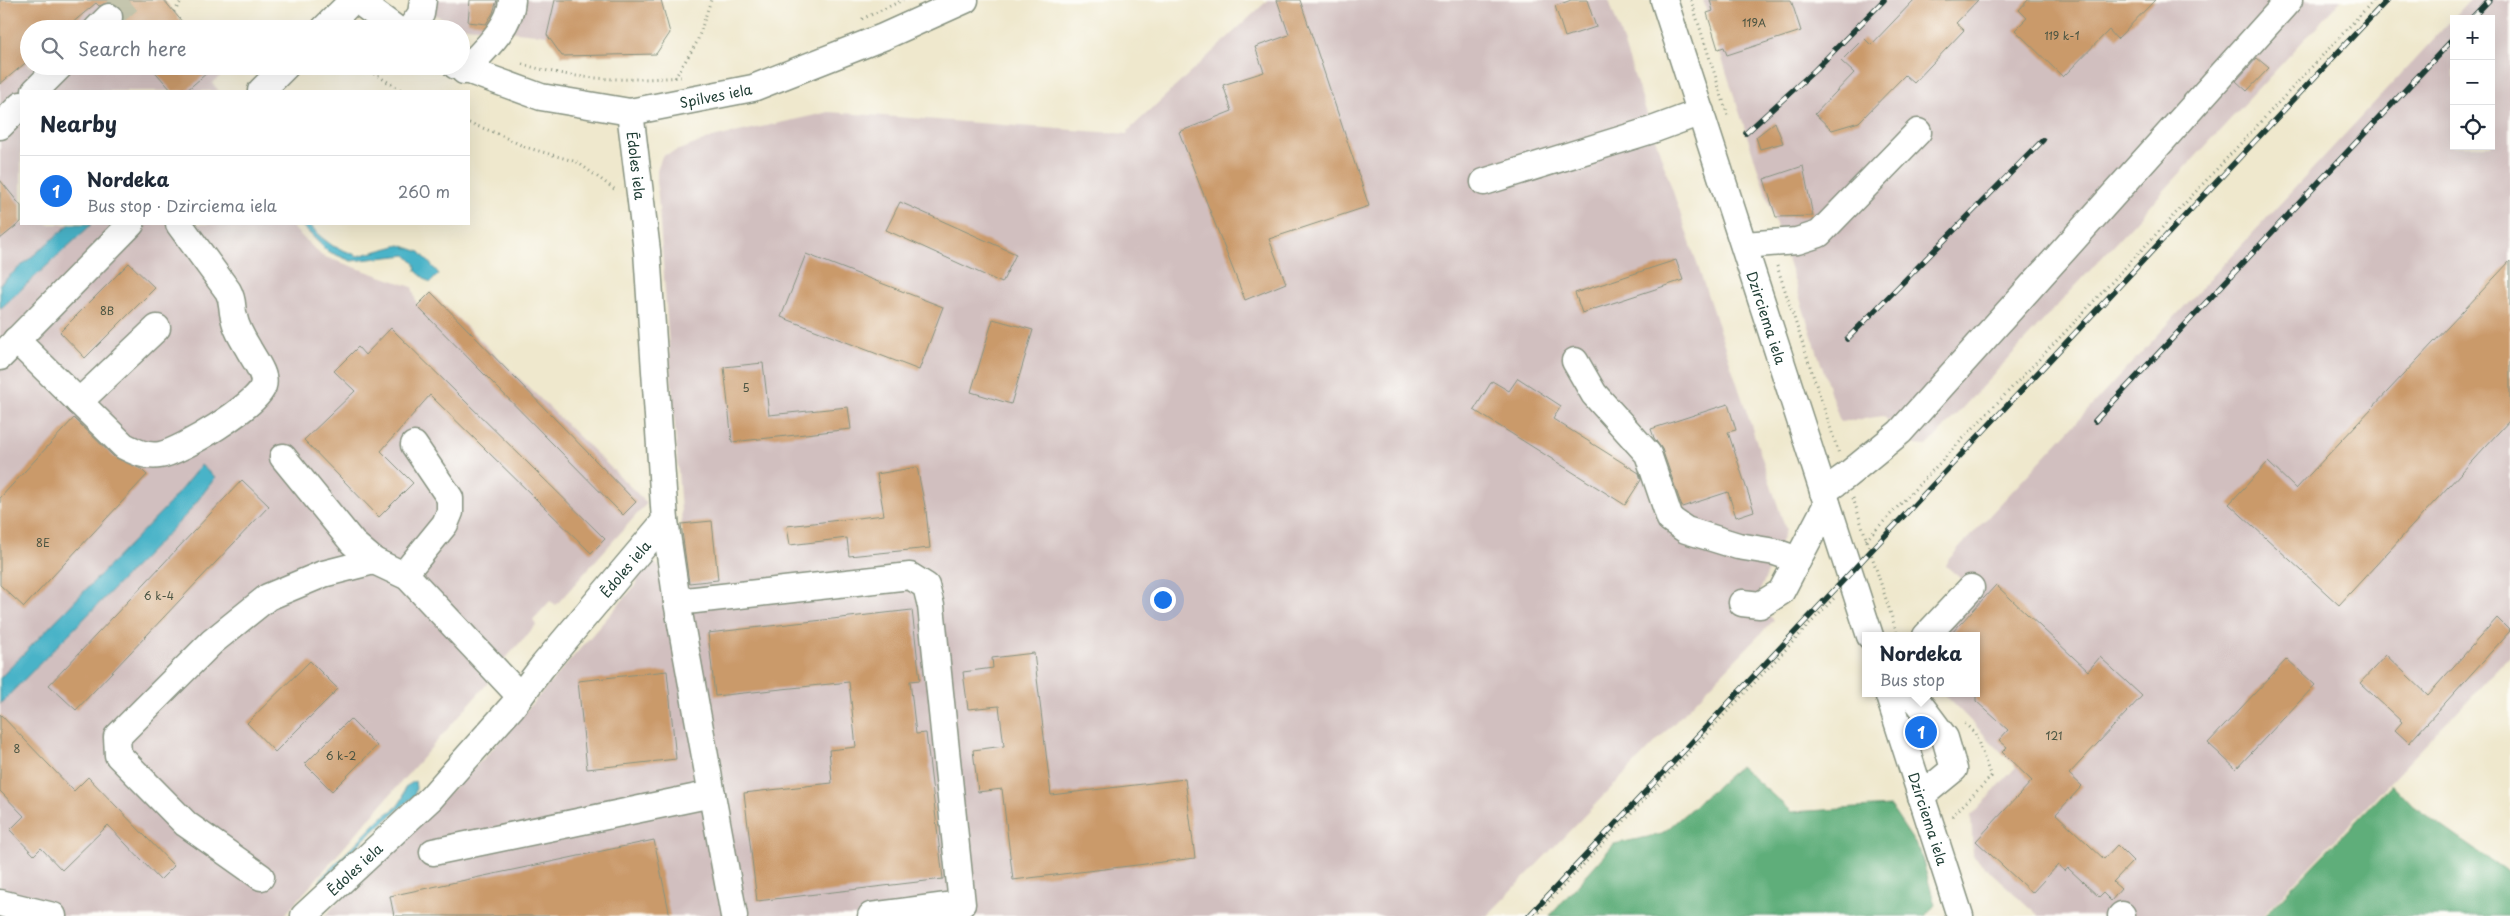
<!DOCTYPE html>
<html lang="en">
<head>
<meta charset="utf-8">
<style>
  :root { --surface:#fff; --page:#f6f6f7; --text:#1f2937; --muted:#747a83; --line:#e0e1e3; --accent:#1a73e8 }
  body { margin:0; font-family:"Playpen Sans",sans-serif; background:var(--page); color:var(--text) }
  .controls { position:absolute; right:15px; top:15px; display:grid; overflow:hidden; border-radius:0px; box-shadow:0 5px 20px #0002 }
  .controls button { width:45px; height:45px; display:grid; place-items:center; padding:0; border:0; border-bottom:1px solid var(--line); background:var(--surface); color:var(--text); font:25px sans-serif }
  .you { position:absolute; left:1162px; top:599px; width:18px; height:18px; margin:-12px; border:4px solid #fff; border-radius:50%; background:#1a73e8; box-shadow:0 0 0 8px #1a73e833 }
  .badge { display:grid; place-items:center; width:32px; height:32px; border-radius:50%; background:var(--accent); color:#fff; font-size:16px; font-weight:700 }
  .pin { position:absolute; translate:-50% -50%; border:2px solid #fff; box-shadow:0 1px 5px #0006 }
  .popup { position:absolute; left:1862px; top:632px; width:118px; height:65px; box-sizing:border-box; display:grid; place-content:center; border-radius:0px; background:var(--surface); filter:drop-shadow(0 1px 4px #0005); font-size:16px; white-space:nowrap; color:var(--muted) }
  .popup b { font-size:19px; color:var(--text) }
  .popup::after { content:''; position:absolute; left:50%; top:100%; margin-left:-10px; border:10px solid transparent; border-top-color:var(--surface) }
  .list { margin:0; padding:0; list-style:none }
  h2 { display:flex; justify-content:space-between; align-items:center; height:65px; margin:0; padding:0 20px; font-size:21px }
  h2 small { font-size:16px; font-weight:400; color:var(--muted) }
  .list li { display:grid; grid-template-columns:32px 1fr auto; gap:15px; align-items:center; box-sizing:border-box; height:70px; padding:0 20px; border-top:1px solid var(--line) }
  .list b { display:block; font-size:19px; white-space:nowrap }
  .list p { margin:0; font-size:16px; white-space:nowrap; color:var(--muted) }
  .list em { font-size:16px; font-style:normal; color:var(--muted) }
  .icon { flex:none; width:28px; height:28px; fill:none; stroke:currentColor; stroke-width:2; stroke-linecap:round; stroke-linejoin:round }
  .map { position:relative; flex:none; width:2510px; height:916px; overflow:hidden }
  .search { position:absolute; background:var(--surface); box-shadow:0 5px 20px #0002; left:20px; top:20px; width:450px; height:55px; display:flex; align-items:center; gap:12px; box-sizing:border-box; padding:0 18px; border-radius:28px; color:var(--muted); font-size:19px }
  .panel { position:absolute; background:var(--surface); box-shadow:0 5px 20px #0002; left:20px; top:90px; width:450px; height:135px; border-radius:0px }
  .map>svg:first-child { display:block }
  .industrial { fill:#d1bfbf; fill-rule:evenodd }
  .forest { fill:#5eae7a; stroke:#3e7657 }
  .water { fill:#4ab3c8; stroke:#34787e }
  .building { fill:#ca9a6a }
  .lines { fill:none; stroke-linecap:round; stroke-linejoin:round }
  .minor-tunnel { stroke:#c5c6ae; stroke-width:26; stroke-dasharray:26 13; stroke-linecap:butt }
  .minor-casing { stroke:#879280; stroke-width:29 }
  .path { stroke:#879280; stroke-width:3; stroke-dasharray:1 4; stroke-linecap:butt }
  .minor { stroke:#fff; stroke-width:26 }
  .rail-casing { stroke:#1f3d34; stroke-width:5.5 }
  .rail { stroke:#fdfcf7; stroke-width:4; stroke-dasharray:11; stroke-linecap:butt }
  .labels { text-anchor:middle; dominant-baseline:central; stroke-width:5; stroke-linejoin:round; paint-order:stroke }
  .number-label { font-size:11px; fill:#4a5442 }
  .street-label { font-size:14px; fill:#1f3d34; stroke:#fdfcf7 }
</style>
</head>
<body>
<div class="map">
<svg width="2510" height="916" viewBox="0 0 2510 916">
  <rect width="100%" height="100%" fill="#fdfcf7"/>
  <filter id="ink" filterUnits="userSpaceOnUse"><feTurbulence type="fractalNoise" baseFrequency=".02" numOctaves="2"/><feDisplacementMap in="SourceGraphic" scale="10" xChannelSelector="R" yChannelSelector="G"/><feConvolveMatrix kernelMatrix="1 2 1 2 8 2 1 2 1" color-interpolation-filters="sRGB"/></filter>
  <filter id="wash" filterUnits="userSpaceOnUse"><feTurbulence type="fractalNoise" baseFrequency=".0096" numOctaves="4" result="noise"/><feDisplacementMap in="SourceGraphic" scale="20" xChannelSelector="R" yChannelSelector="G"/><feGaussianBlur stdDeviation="1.12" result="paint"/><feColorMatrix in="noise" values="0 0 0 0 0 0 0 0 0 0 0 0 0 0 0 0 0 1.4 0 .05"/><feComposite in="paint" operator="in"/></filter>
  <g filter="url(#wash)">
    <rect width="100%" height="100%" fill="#efe8cd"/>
    <path class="industrial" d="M0,0H164L188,29H29V66H218L224,73L212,83L219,91H21V224H289L322,256L412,287L417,305L431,292L647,503L556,605L550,601L533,620L536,625L506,658L486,685L284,916H0Z
      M429,0H661L547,35L466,27L425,11Z
      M1268,0H1609L1786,530L1759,593L1767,614L1774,620L1487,916H324L488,754L634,587L647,560L686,580L657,182V171L662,156L712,138L829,112L1127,134L1129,130Z
      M1703,0H2341L1927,446L1915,445L1883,416L1840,422Z
      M2470,0H2510V656L2262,916H2039L1973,856L1971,816L2016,767L1943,693H1976V636H1915L1966,583L1946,566L1949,559ZM2454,19H2491V146H2454Z"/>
    <path class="forest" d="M1740,766L1792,812L1890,806L1920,851L1935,905L1925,916H1550L1614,844L1662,834Z
      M2392,784L2413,806L2506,871L2510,878V916H2264Z"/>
    <path class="water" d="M70,224H92L0,309V284Z
      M300,224H309L321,237L333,246L358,256L400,245L420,252L439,274L430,283L416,271L415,264L406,255L351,261L327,251Z
      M201,465L215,478L188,513L0,704V678L168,505Z
      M415,781L416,788L414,796L363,840L319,885L322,877L381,818L397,807L403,798L405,787Z"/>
    <g id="blocks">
      <path class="building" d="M0,0H164L188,29H119L124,20L123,13L120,7L112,2L99,6L96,3L65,29H29V60L0,84Z
        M470,0H497L493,13L486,24L468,22Z
        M555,0H661L670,33L656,54L562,56L547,35Z
        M1277,0H1300L1369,206L1269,239L1286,283L1245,300L1179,132L1232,111L1223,85L1264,72L1255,47L1289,35Z
        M1571,0H1587L1596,27L1565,37L1555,6Z
        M1710,0H1791L1801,31L1727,55L1724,47L1718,49L1707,13L1713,11Z
        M1914,0H1978L1956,23L1964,30L1914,83L1905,75L1859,122L1832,130L1815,114L1854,73L1841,61L1864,38L1871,45Z
        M2028,0H2155L2117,39L2109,30L2063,77L2015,30L2027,18L2019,10Z
        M2257,58L2269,68L2247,91L2236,81Z
        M150,66H215L186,91H172Z
        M1775,122L1783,143L1760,149L1756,137Z
        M1803,166L1813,216L1776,217L1764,179Z
        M0,180L21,206V222L0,239Z
        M900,202L1016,254L1002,283L886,230Z
        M806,254L943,307L919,370L781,317Z
        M1676,260L1683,280L1582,313L1575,293Z
        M2510,261V420L2339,605L2229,504L2268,462L2296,489Z
        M129,263L155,288L85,358L60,332Z
        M431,292L636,502L623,515L417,306Z
        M993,319L1033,330L1011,404L971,392Z
        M391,328L605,539L591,553L430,395L381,451L413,483L379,517L304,440L355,391L334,371L358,347L365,355Z
        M763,363L769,415L848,407L851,429L732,442L724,367Z
        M1518,378L1561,406L1553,419L1639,473L1641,480L1625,505L1474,410L1492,381L1509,391Z
        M1728,404L1736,430L1728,432L1754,511L1736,517L1728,492L1682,507L1662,449L1654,438L1651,429Z
        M74,418L114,457L141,469L147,475L24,607L0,585V498Z
        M917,467L926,511L930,548L849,556L847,538L790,545L787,526L884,515L877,474Z
        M242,480L269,506L76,710L49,685Z
        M712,521L718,580L689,583L681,524Z
        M1996,585L2088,671L2100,657L2142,696L2069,774L2082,786L2056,814L2104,859L2117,845L2133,861L2113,882L2121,889L2111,901L2103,893L2099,897L2068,868L2065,871L2058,865L2032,893L1976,841L2032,781L2002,752L2007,747L1999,740L2008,730L1976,701V636H1949Z
        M912,610L920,680L910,681L916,734L926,733L943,879L757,901L744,793L832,783L829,750L856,747L849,682L715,696L708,633Z
        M2497,618L2510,631L2409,743L2395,730L2402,722L2360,683L2386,655L2428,695Z
        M1034,653L1051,795L1185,779L1195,858L1013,880L1002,789L978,792L973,750L1004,746L999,706L968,709L963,672L993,668L992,658Z
        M2287,659L2315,685L2236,769L2208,743Z
        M310,661L338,689L275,752L247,723Z
        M667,671L676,759L587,769L578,681Z
        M0,714L74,791L88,777L174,866L160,880L108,825L62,870L41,848L34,855L10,830L24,816L0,791Z
        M350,719L377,746L332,791L305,764Z
        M654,840L670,916H394L390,896Z"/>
    </g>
  </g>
  <g filter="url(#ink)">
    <use href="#blocks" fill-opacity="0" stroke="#879280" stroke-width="1"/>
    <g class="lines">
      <path class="minor-tunnel" d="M109,17L129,0"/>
      <defs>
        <g id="minor">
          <path d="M357,0L396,29"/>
          <path id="s1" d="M1664,0L1870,636"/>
          <path d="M97,29L109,17"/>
          <path d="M324,29L353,0"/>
          <path d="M410,29L421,14L423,0"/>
          <path id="s2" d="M456,66L541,97L630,112L753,88L883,37L965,0"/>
          <path d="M464,71C482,52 511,27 512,0"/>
          <path d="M35,91L60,66"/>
          <path d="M261,91L286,66"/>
          <path id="s3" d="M630,112L647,251L665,521L677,602L734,916"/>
          <path d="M0,126L21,105"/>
          <path d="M1484,182L1652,130L1701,112"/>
          <path d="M1744,245L1797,241L1819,234L1918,132"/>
          <path d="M16,340L124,446C136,452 146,457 160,455C180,452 258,405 263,386C267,375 253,358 248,348C242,338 236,328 234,317C231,307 234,302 228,291L179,224"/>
          <path d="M0,357L131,224"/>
          <path d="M1575,361L1594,394L1648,454L1670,519L1686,530L1738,546L1775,552L1798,560"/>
          <path d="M79,402L157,328"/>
          <path d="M283,457L353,543L374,561L408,577L520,696"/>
          <path d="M1823,492L1846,476L1900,432L2289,0"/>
          <path d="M408,577L410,567L445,524L450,512V498L414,445"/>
          <path d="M677,602L910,576L926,586L931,606L962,904L871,916"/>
          <path d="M1742,603L1760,605L1781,592L1827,504"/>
          <path d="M1926,636L1971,588"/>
          <path id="s4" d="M1888,693L1960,916"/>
          <path d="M1908,693L1915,698L1945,738L1954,769L1921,796"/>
          <path d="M433,852L712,794"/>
          <path d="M261,877L186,824L118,755L117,737L212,642L268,597L323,574L374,561"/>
          <path d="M0,903L53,916"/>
          <path id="s5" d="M304,916L431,798L454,772L512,707L542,667L665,521"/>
          <path d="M2121,916L2122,915"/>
        </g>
      </defs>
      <use href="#minor" class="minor-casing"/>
      <path class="path" d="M1691,0L1729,119
        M174,12L182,0
        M862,19L903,0
        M522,64C578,81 623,81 681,77
        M361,66L403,91
        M675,78L697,42L711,0
        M469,123L496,133L525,147L577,162L617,191
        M1777,266L1839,454
        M1853,498L1898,636
        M1866,540L2068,329L2374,0
        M1952,816L1991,777L1975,733L1963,722
        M1535,916L1835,597"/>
      <use href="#minor" class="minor"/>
      <defs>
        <path id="rail" d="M2471,19L2489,0
          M1746,133L1815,70L1884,0
          M1847,339L2043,140
          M2095,421L2454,38
          M1529,916L2387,0"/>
      </defs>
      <use href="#rail" class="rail-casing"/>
      <use href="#rail" class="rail"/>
    </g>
  </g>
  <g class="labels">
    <g class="number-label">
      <text x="1754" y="22">119A</text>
      <text x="2062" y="35">119 k-1</text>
      <text x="107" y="310">8B</text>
      <text x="746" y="387">5</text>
      <text x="43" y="542">8E</text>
      <text x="159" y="595">6 k-4</text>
      <text x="2054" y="735">121</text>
      <text x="17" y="748">8</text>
      <text x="341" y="755">6 k-2</text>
    </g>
    <g class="street-label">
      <text stroke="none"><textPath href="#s2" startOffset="268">Spilves iela</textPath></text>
      <text stroke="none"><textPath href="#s3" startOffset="54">Ēdoles iela</textPath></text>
      <text stroke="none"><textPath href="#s1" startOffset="334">Dzirciema iela</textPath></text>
      <text stroke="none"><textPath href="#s5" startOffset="474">Ēdoles iela</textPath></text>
      <text stroke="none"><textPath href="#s4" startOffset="132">Dzirciema iela</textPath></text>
      <text stroke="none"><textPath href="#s5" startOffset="69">Ēdoles iela</textPath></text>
    </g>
  </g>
</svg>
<div class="controls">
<button>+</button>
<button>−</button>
<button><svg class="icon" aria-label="locate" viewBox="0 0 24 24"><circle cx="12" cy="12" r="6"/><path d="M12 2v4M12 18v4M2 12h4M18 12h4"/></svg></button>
</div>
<div class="you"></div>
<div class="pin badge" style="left:1921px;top:732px">1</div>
<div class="popup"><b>Nordeka</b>Bus stop</div>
<div class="search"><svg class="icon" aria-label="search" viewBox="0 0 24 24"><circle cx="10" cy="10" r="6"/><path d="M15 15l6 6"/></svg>Search here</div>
<section class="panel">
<h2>Nearby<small></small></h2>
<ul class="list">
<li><span class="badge">1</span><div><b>Nordeka</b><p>Bus stop · Dzirciema iela</p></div><em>260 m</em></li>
</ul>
</section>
</div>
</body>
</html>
